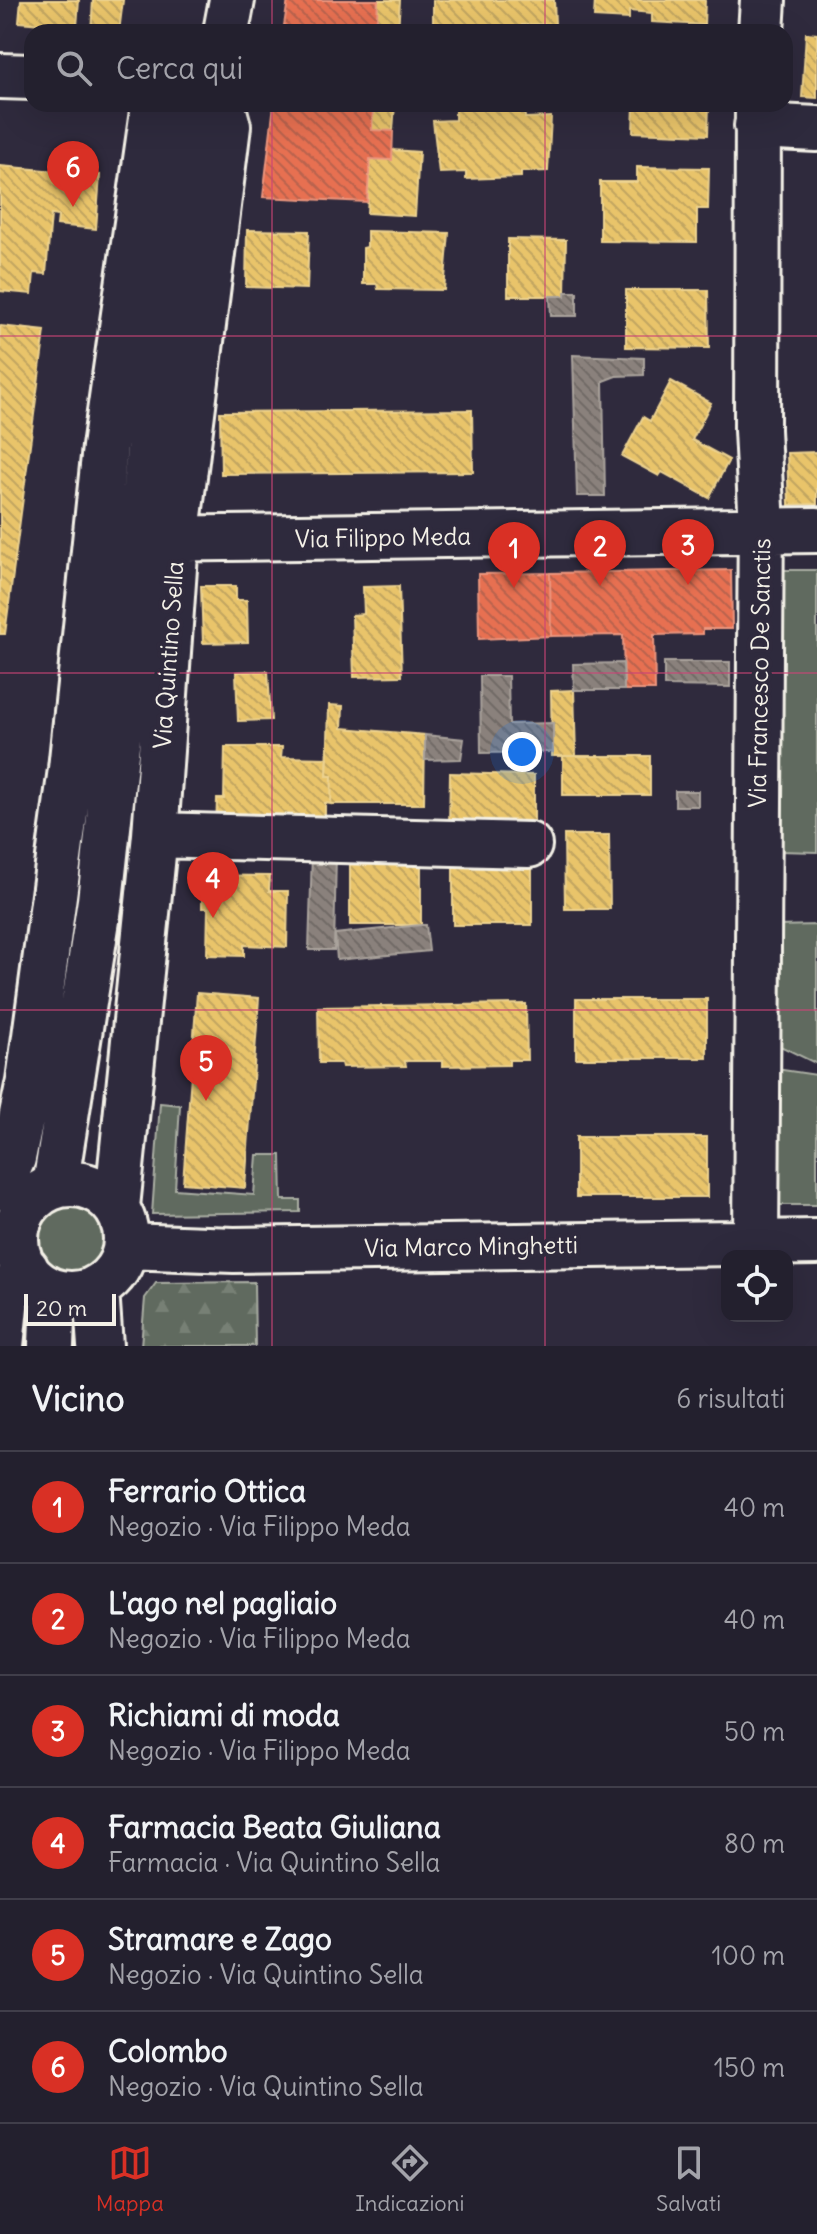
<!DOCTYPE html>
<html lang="it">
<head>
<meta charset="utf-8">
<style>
  :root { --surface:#23202e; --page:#2b2836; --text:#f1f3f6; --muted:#a3a3aa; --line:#403e4a; --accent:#d93025 }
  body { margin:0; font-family:Delius,sans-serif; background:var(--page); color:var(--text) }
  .controls { position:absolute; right:24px; bottom:24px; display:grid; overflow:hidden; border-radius:16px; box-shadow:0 8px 32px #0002 }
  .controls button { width:72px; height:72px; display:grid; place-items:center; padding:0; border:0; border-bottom:2px solid var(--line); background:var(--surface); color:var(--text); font:40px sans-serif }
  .scale { position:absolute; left:24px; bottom:20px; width:92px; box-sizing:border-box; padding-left:8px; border:4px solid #f4f1e8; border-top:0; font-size:22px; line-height:28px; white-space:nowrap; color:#f4f1e8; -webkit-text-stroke:6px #2f2a3d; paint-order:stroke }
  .you { position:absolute; left:522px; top:752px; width:28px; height:28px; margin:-20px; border:6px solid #fff; border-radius:50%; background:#1a73e8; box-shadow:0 0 0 12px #1a73e833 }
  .badge { display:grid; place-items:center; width:52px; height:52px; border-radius:50%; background:var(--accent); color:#fff; font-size:26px; font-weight:700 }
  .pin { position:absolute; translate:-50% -66px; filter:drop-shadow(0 2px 4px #0008) }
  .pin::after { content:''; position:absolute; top:42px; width:28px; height:24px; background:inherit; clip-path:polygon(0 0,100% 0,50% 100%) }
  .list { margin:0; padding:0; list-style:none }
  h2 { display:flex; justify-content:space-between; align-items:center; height:104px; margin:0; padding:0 32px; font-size:34px }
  h2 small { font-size:26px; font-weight:400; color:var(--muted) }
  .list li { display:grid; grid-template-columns:52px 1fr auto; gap:24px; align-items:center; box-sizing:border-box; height:112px; padding:0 32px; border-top:2px solid var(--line) }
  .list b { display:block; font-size:30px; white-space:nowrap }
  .list p { margin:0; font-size:26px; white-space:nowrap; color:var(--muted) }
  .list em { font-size:26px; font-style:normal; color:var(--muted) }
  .icon { flex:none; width:44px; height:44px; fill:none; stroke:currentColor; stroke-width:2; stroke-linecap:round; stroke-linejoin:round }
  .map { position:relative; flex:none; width:817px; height:1346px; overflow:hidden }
  .search { position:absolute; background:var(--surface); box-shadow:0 8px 32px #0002; left:24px; right:24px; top:24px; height:88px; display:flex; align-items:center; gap:20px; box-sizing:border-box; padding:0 28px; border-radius:24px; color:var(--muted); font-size:30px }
  .sheet { height:776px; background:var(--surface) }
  nav { display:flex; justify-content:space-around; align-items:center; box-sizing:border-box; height:112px; border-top:2px solid var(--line); background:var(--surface); font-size:22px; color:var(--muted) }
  nav a { display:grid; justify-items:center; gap:4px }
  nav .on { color:var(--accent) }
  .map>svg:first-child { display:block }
  .green { fill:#606a5e; stroke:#aaaea3; stroke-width:2 }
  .forest { fill:url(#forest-firs); stroke:#aaaea3; stroke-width:2 }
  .homes { fill:url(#homes-back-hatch); stroke:#ecd290; stroke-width:2 }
  .shops { fill:url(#shops-back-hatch); stroke:#eb967e; stroke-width:2 }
  .industry { fill:url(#industry-back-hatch); stroke:#aaa39c; stroke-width:2 }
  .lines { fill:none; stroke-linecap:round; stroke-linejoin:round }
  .minor-casing { stroke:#f4f1e8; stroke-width:50 }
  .minor { stroke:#2f2a3d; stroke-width:44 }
  .grid { fill:none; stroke:#cc4377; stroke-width:2; stroke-opacity:0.55 }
  .labels { text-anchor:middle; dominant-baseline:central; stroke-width:8; stroke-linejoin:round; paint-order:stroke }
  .street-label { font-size:24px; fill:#f4f1e8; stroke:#2f2a3d }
</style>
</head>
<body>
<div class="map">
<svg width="817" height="1346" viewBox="0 0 817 1346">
  <defs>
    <pattern id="forest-firs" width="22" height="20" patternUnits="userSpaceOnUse" patternTransform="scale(2)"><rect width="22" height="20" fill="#606a5e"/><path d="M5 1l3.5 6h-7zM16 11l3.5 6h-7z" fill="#778075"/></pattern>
    <pattern id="homes-back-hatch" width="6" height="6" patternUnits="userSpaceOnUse" patternTransform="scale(2)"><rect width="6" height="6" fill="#e9c46a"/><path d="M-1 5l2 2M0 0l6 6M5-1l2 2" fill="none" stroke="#c1a561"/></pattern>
    <pattern id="shops-back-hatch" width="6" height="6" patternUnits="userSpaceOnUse" patternTransform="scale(2)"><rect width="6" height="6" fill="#e76f51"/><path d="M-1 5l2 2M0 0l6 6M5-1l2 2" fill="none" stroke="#b8634e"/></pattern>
    <pattern id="industry-back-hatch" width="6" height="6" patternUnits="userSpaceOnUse" patternTransform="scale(2)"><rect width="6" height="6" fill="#8a817c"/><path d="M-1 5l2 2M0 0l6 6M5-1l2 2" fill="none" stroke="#706a66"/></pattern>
  </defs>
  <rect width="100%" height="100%" fill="#2f2a3d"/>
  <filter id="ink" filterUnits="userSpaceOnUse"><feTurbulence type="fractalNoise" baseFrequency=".0125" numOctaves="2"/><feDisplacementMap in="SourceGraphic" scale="16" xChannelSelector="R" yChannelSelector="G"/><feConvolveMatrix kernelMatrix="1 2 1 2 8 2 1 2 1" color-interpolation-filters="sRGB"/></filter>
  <g filter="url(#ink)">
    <path class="green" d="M776,570H817V852L778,851Z
      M817,925V1064L776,1044V926Z
      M776,1069L817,1075V1205H775Z
      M160,1103L180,1105L175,1189L254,1195L257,1155H281L282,1200H300V1212L152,1214Z
      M34 1239a36 36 0 1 1 72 0a36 36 0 1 1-72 0Z"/>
    <path class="forest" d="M254,1282L255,1346H141L145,1298L156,1283Z"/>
    <path class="homes" d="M21,0H79L77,27L19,22Z
      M93,0H123L119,32H91Z
      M378,0H400L398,32H376Z
      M433,0H554L555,24L522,25V32H453V24L433,25Z
      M595,0H705L704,25L652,22V13L629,11V19L594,17Z
      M806,33L817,34V98L802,97Z
      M373,104H395L393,131L372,130Z
      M455,104H524L525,118L551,117L548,171L521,172V177L466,179V172L439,173L433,121L455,120Z
      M634,104H709L708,135L633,132Z
      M392,150L419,152L415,216L367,213L370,159L392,160Z
      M0,166L100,175L96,229L57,225L58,216L51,215L46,274L34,273L32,294L0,291Z
      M637,167L709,168L708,209H697V242L600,241V182H637Z
      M247,230L309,231L307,289L246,287Z
      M367,231L449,233L444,290L378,289L377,284H363V248L367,247Z
      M508,239L566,240L565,296H508Z
      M626,290H708L709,348L626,347Z
      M0,326L45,331L5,634H0Z
      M671,381L711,403L692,440L729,460L709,498L662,472L659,476L622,456L643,417L650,421Z
      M472,410L473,472L221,474L220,412Z
      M817,452V504L789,505L787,453Z
      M201,586H236V600H247L248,642L203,643Z
      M399,586L402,676L354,677L352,615L364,614L363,587Z
      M268,671L271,720L238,721L236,672Z
      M574,690L576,756H552L551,691Z
      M329,705L343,706L342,728L425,735L424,804H331L332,776H327Z
      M225,747H282L281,757L328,758L327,776H332L331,804L325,803V826L216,830L217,799H224Z
      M563,756H650V795H563Z
      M450,773L534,775V828L449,827Z
      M564,835H609L610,909H565Z
      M453,862H532V925H453Z
      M350,864H421V925H350Z
      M202,875L270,876L269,891H288L287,947L244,945V956L207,955L208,908H202Z
      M197,993L259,998L245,1188L183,1183Z
      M576,999H707V1058H576Z
      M526,1004L527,1060H509V1065L442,1066V1061H405L406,1066L342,1067L341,1063H319L318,1007Z
      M576,1137H707V1197H576Z"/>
    <path class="shops" d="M288,0H378L376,32H283Z
      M274,104H373L372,130L393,131L392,160L370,159L367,202L263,197Z
      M731,570L732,629H703V634L654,635L655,690H624L623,635L551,636L550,573Z
      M550,573L551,636L479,639L478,574Z"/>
    <path class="industry" d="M565,292H577V316H551L550,296H565Z
      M573,355L644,358V375L616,376L603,381L605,496H577Z
      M664,662H730V687L664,686Z
      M623,663L624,690H574L573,664Z
      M480,676H508L509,724L553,723V752L481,753Z
      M425,735L464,739L461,759L425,760Z
      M675,791H698V806H675Z
      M312,853L336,854L334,950H309Z
      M421,925H426L429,951L337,960L335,934Z"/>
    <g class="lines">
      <defs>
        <path id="minor" d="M226,32L232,0
          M761,32L763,0
          M0,76L32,77
          M757,126L817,129
          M148,539L817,530
          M155,835L529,845
          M16 1239a55 55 0 1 1 110 0a55 55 0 1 1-110 0Z
          M55,1186L100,901L163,322L190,120L203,104
          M0,1187L13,1158L29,1081L71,769L105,447L154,104
          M117,1207L155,835L176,540L228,126L222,104
          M756,1243L761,508L757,430L758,104
          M126,1246L234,1250L817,1242
          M96,1289L100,1346
          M1,1346L6,1296L26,1269
          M51,1346L53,1293"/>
      </defs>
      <use href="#minor" class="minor-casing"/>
      <use href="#minor" class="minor"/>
    </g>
  </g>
  <path class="grid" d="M272,0V32M545,0V32M272,104V1346M545,104V1346M0,336H817M0,673H817M0,1010H817"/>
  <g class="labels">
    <g class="street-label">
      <text transform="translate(383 537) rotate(-1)">Via Filippo Meda</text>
      <text transform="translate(168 655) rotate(-86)">Via Quintino Sella</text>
      <text transform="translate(759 673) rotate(-89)">Via Francesco De Sanctis</text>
      <text transform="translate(471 1246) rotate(-1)">Via Marco Minghetti</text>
    </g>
  </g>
</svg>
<div class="controls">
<button><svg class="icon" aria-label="locate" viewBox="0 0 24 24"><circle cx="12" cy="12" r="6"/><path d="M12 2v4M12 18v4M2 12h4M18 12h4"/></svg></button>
</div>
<div class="scale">20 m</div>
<div class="you"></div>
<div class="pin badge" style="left:514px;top:588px">1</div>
<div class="pin badge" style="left:600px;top:586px">2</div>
<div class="pin badge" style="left:688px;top:585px">3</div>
<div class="pin badge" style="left:213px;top:918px">4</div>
<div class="pin badge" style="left:206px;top:1101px">5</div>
<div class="pin badge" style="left:73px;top:207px">6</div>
<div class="search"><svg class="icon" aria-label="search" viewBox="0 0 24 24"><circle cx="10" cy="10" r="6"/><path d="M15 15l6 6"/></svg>Cerca qui</div>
</div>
<section class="sheet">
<h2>Vicino<small>6 risultati</small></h2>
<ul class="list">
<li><span class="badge">1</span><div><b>Ferrario Ottica</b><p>Negozio · Via Filippo Meda</p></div><em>40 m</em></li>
<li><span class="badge">2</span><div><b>L'ago nel pagliaio</b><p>Negozio · Via Filippo Meda</p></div><em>40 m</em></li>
<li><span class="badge">3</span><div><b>Richiami di moda</b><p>Negozio · Via Filippo Meda</p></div><em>50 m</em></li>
<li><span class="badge">4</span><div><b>Farmacia Beata Giuliana</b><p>Farmacia · Via Quintino Sella</p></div><em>80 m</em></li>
<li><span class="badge">5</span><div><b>Stramare e Zago</b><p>Negozio · Via Quintino Sella</p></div><em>100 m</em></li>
<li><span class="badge">6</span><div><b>Colombo</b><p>Negozio · Via Quintino Sella</p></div><em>150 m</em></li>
</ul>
</section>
<nav>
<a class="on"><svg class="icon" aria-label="map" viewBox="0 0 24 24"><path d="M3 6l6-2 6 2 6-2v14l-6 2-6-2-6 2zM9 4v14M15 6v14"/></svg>Mappa</a>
<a><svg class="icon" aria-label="directions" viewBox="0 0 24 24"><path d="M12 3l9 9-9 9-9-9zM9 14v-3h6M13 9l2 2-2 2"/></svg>Indicazioni</a>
<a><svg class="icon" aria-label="saved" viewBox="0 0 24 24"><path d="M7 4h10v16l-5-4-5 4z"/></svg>Salvati</a>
</nav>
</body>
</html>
